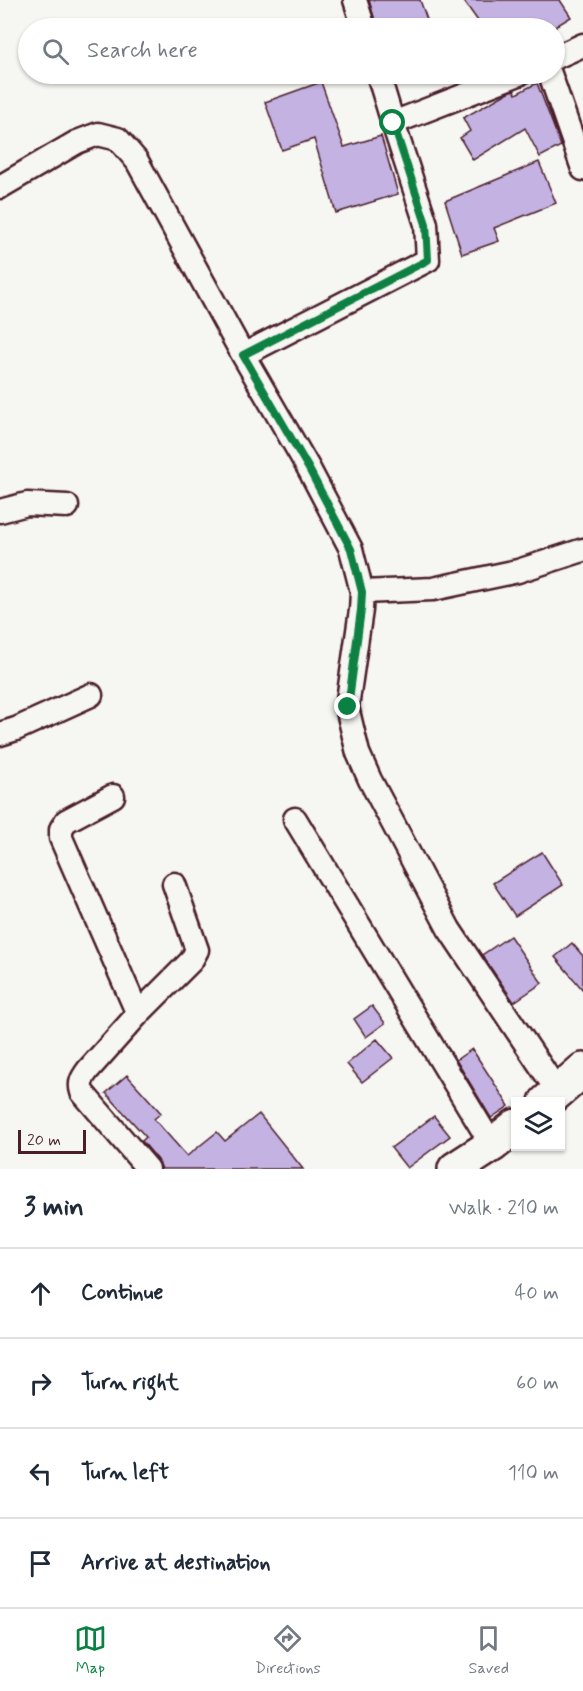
<!DOCTYPE html>
<html lang="en">
<head>
<meta charset="utf-8">
<style>
  :root { --surface:#fff; --page:#f6f6f7; --text:#1f2937; --muted:#747a83; --line:#e0e1e3; --accent:#0b8043 }
  body { margin:0; font-family:Mynerve,sans-serif; background:var(--page); color:var(--text) }
  .controls { position:absolute; right:18px; bottom:18px; display:grid; overflow:hidden; border-radius:0px; box-shadow:0 2px 4px #0004 }
  .controls button { width:54px; height:54px; display:grid; place-items:center; padding:0; border:0; border-bottom:2px solid var(--line); background:var(--surface); color:var(--text); font:30px sans-serif }
  .scale { position:absolute; left:18px; bottom:15px; width:68px; box-sizing:border-box; padding-left:6px; border:3px solid #4a1f2b; border-top:0; font-size:16px; line-height:21px; white-space:nowrap; color:#4a1f2b; -webkit-text-stroke:4px #f6f6f2; paint-order:stroke }
  .stop { position:absolute; width:18px; height:18px; margin:-14px; border:4px solid #0b8043; border-radius:50%; background:#fff }
  .stop.end { background:#0b8043; border-color:#fff; box-shadow:0 2px 6px #0008 }
  .list { margin:0; padding:0; list-style:none }
  h2 { display:flex; justify-content:space-between; align-items:center; height:78px; margin:0; padding:0 24px; font-size:26px }
  h2 small { font-size:20px; font-weight:400; color:var(--muted) }
  .list li { display:grid; grid-template-columns:39px 1fr auto; gap:18px; align-items:center; box-sizing:border-box; height:90px; padding:0 24px; border-top:2px solid var(--line) }
  .list b { display:block; font-size:22px; white-space:nowrap }
  .list em { font-size:20px; font-style:normal; color:var(--muted) }
  .icon { flex:none; width:33px; height:33px; fill:none; stroke:currentColor; stroke-width:2; stroke-linecap:round; stroke-linejoin:round }
  .map { position:relative; flex:none; width:583px; height:1169px; overflow:hidden }
  .search { position:absolute; background:var(--surface); box-shadow:0 2px 4px #0004; left:18px; right:18px; top:18px; height:66px; display:flex; align-items:center; gap:15px; box-sizing:border-box; padding:0 21px; border-radius:33px; color:var(--muted); font-size:22px }
  .sheet { height:438px; background:var(--surface) }
  nav { display:flex; justify-content:space-around; align-items:center; box-sizing:border-box; height:84px; border-top:2px solid var(--line); background:var(--surface); font-size:16px; color:var(--muted) }
  nav a { display:grid; justify-items:center; gap:3px }
  nav .on { color:var(--accent) }
  .map>svg:first-child { display:block }
  .building { fill:#c4b2e2; stroke:#4a1f2b; stroke-width:1.5 }
  .lines { fill:none; stroke-linecap:round; stroke-linejoin:round }
  .minor-casing { stroke:#4a1f2b; stroke-width:27 }
  .primary-casing { stroke:#4a1f2b; stroke-width:38 }
  .minor { stroke:#f6f6f2; stroke-width:22 }
  .primary { stroke:#f6f6f2; stroke-width:33 }
  .route { stroke:#0b8043; stroke-width:8 }
</style>
</head>
<body>
<div class="map">
<svg width="583" height="1169" viewBox="0 0 583 1169">
  <rect width="100%" height="100%" fill="#f6f6f2"/>
  <filter id="ink" filterUnits="userSpaceOnUse"><feTurbulence type="fractalNoise" baseFrequency=".0167" numOctaves="2"/><feDisplacementMap in="SourceGraphic" scale="12" xChannelSelector="R" yChannelSelector="G"/><feConvolveMatrix kernelMatrix="1 2 1 2 8 2 1 2 1" color-interpolation-filters="sRGB"/></filter>
  <g filter="url(#ink)">
    <path class="building" d="M369,0H420L430,28H377Z
      M463,0H560L571,17L553,28H483Z
      M321,82L344,147L381,136L398,194L336,213L314,139L282,150L265,102Z
      M537,83L561,146L540,157L525,128L473,160L460,138L470,131L463,118L509,92L514,90L516,94Z
      M539,162L556,203L494,228L499,241L462,254L445,201Z
      M542,852L563,885L515,916L493,883Z
      M510,936L542,983L514,1002L482,955Z
      M572,943L583,956V990L555,957Z
      M372,1006L385,1023L366,1037L354,1019Z
      M377,1039L393,1058L362,1082L347,1064Z
      M472,1049L509,1106L491,1118L456,1060Z
      M127,1075L161,1113L154,1119L187,1156L217,1132L225,1141L259,1114L303,1169H162L158,1160L142,1141L146,1137L106,1093Z
      M434,1116L450,1136L407,1168L391,1148Z"/>
    <g class="lines">
      <defs>
        <path id="minor" d="M355,0L364,28
          M554,58L583,45
          M378,74L393,123
          M550,74L583,169
          M0,187L77,142L98,134L118,139L137,161L243,355L309,469L351,549L362,592L361,610L347,707L358,753L370,780L449,929L558,1092
          M243,355L428,260L426,224L393,123L519,74
          M0,511L27,504L67,506
          M362,592L433,589L518,571L583,550
          M0,734L16,729L91,695
          M113,796L66,821L61,829V838L138,1014
          M295,819L492,1145
          M148,1169L82,1092C79,1083 82,1078 88,1070L138,1014L191,961L197,950L174,884"/>
        <path id="primary" d="M546,1102L583,1070
          M455,1169L492,1145L516,1126"/>
      </defs>
      <use href="#minor" class="minor-casing"/>
      <use href="#primary" class="primary-casing"/>
      <use href="#minor" class="minor"/>
      <use href="#primary" class="primary"/>
    </g>
  </g>
  <g class="lines" filter="url(#ink)">
    <path class="route" d="M348,707L361,610L362,592L351,549L309,469L243,355L428,260L426,224L393,123"/>
  </g>
</svg>
<div class="controls">
<button><svg class="icon" aria-label="layers" viewBox="0 0 24 24"><path d="M12 4l9 5-9 5-9-5zM3 14l9 5 9-5"/></svg></button>
</div>
<div class="scale">20 m</div>
<div class="stop" style="left:393px;top:123px"></div>
<div class="stop end" style="left:348px;top:707px"></div>
<div class="search"><svg class="icon" aria-label="search" viewBox="0 0 24 24"><circle cx="10" cy="10" r="6"/><path d="M15 15l6 6"/></svg>Search here</div>
</div>
<section class="sheet">
<h2>3 min<small>Walk · 210 m</small></h2>
<ul class="list">
<li><svg class="icon" aria-label="ahead" viewBox="0 0 24 24"><path d="M12 20V5M6 11l6-6 6 6"/></svg><div><b>Continue</b></div><em>40 m</em></li>
<li><svg class="icon" aria-label="right" viewBox="0 0 24 24"><path d="M7 20v-9h11M14 6l5 5-5 5"/></svg><div><b>Turn right</b></div><em>60 m</em></li>
<li><svg class="icon" aria-label="left" viewBox="0 0 24 24"><path d="M17 20v-9H6M10 6l-5 5 5 5"/></svg><div><b>Turn left</b></div><em>110 m</em></li>
<li><svg class="icon" aria-label="arrive" viewBox="0 0 24 24"><path d="M6 21V4h12l-3 4 3 4H6"/></svg><div><b>Arrive at destination</b></div></li>
</ul>
</section>
<nav>
<a class="on"><svg class="icon" aria-label="map" viewBox="0 0 24 24"><path d="M3 6l6-2 6 2 6-2v14l-6 2-6-2-6 2zM9 4v14M15 6v14"/></svg>Map</a>
<a><svg class="icon" aria-label="directions" viewBox="0 0 24 24"><path d="M12 3l9 9-9 9-9-9zM9 14v-3h6M13 9l2 2-2 2"/></svg>Directions</a>
<a><svg class="icon" aria-label="saved" viewBox="0 0 24 24"><path d="M7 4h10v16l-5-4-5 4z"/></svg>Saved</a>
</nav>
</body>
</html>
